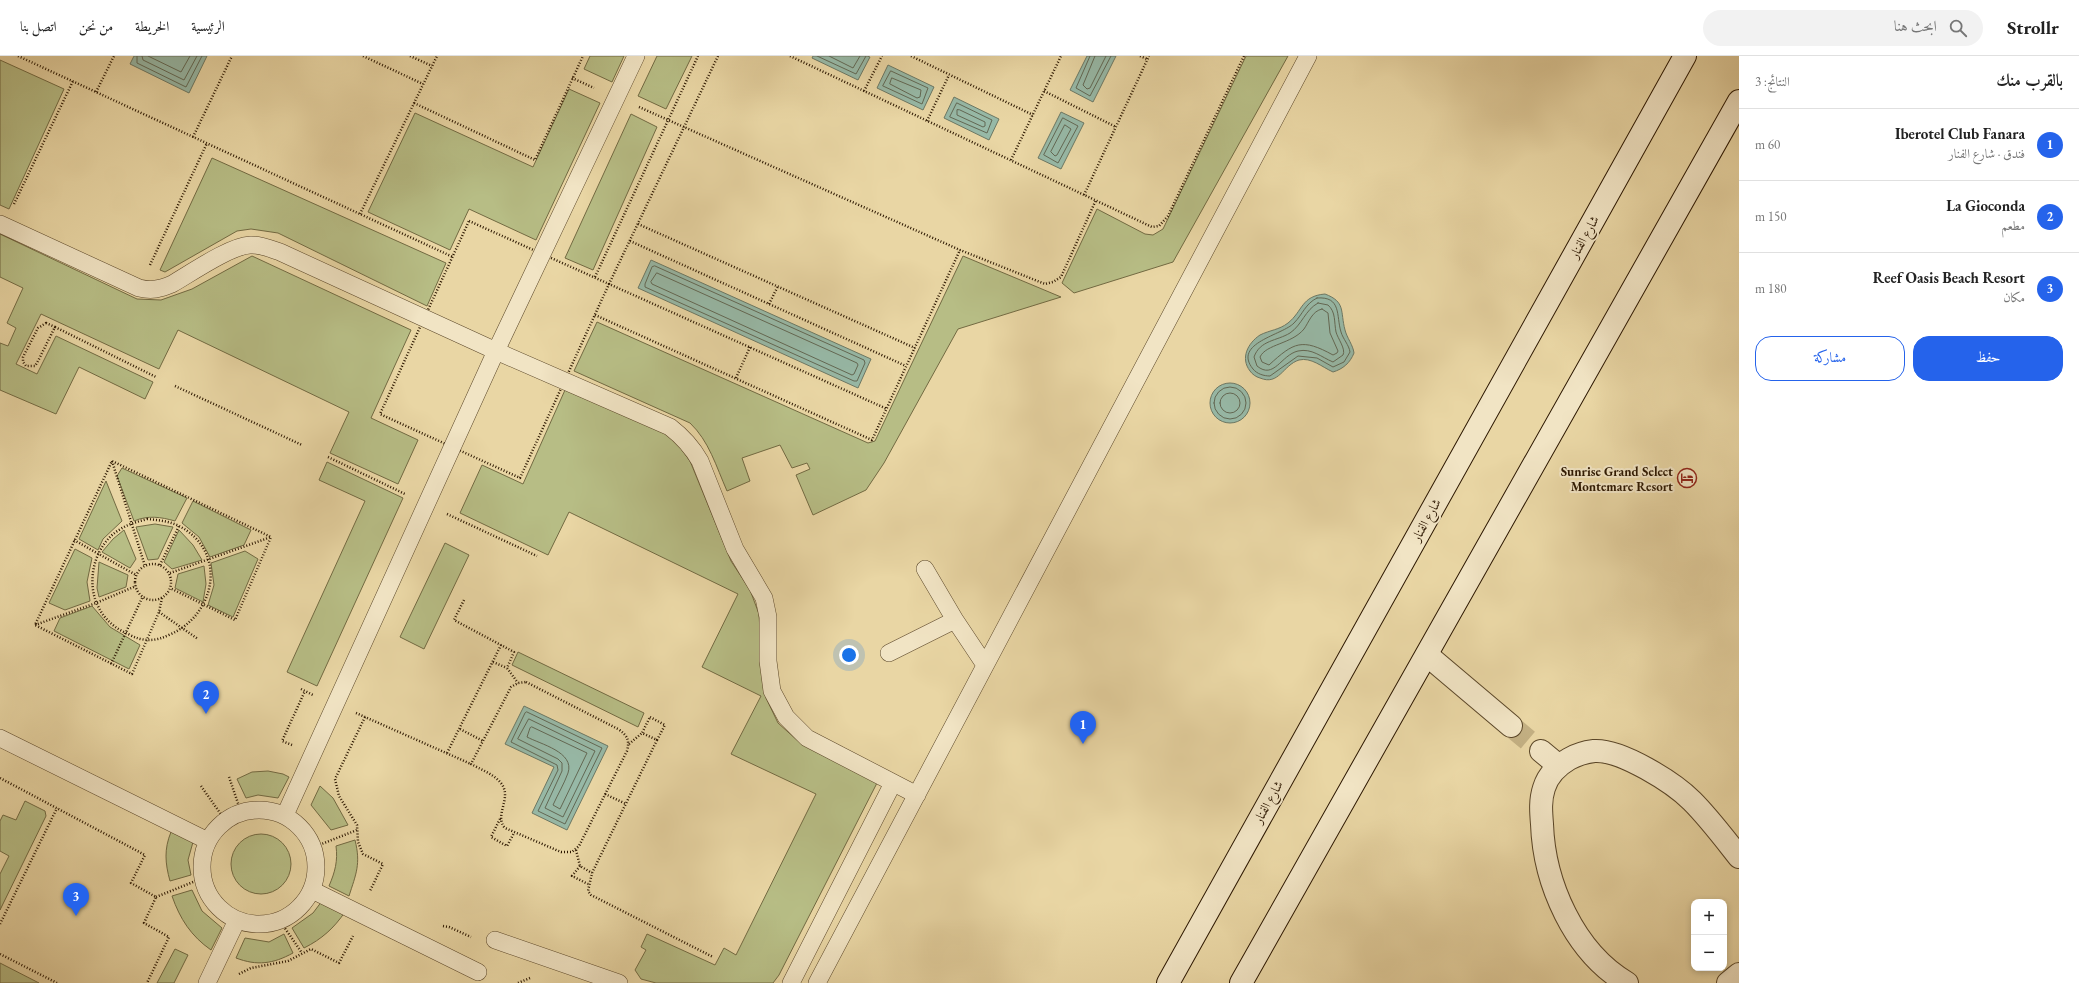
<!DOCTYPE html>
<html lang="ar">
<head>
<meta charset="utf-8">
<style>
  :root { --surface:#fff; --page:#f2f2f2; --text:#222; --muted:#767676; --line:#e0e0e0; --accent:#2563eb }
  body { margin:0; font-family:"EB Garamond",Amiri,serif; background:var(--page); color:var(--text); direction:rtl }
  .controls { position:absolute; right:12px; bottom:12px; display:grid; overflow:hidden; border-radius:8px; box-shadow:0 2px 6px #0003 }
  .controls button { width:36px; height:36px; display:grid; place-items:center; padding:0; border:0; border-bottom:1px solid var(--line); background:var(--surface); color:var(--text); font:20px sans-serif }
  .you { position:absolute; left:849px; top:599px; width:14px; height:14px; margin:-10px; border:3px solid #fff; border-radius:50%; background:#1a73e8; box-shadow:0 0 0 6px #1a73e833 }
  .badge { display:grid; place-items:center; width:26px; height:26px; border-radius:50%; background:var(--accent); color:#fff; font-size:13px; font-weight:700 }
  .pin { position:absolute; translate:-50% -33px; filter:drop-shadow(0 1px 2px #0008) }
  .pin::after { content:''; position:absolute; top:21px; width:14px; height:12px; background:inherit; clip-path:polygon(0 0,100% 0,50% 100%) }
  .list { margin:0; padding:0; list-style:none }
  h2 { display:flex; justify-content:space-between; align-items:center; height:52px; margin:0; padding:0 16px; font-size:17px }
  h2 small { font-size:13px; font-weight:400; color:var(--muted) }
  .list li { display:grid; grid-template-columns:26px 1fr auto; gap:12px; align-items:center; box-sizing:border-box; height:72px; padding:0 16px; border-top:1px solid var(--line) }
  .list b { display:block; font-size:15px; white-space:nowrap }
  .list p { margin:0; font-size:13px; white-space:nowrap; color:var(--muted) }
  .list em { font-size:13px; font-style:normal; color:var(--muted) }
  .actions { display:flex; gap:8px; padding:12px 16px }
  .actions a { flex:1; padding:9px 0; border:1px solid var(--accent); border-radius:16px; text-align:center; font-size:14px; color:var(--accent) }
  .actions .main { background:var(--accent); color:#fff }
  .icon { flex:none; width:22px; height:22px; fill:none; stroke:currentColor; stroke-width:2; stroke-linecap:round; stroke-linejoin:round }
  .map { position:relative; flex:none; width:1739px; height:927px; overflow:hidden; direction:ltr }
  header { display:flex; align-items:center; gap:24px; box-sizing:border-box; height:56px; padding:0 20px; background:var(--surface); border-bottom:1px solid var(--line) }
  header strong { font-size:19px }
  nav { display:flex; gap:22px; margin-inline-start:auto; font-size:14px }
  .search { width:280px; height:36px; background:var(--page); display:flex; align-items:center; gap:10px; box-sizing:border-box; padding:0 14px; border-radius:22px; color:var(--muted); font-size:15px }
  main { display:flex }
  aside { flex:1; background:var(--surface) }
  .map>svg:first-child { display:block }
  .green { fill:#b7bd85; stroke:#726a42 }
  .water { fill:#97b9a7; stroke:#6c7864 }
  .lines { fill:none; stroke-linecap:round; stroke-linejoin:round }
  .shore { stroke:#626854; stroke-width:1 }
  .street-tunnel { stroke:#c3b083; stroke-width:22; stroke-dasharray:22 11; stroke-linecap:butt }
  .lane-casing { stroke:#5b4729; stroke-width:18 }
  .street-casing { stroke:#5b4729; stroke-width:24 }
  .secondary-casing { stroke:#2c1700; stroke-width:24 }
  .path { stroke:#2c1700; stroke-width:2.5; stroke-dasharray:1 2; stroke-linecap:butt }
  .lane { stroke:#f1e4c4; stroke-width:17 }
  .street { stroke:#f1e4c4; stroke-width:22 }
  .secondary { stroke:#f1e4c4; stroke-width:22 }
  .labels { text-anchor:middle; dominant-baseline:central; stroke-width:4; stroke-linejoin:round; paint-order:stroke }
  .street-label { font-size:13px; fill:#2c1700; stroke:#f1e4c4 }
  .poi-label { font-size:13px; font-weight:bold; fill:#2c1700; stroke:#f1e4c4; text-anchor:end }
</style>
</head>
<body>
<header>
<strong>Strollr</strong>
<div class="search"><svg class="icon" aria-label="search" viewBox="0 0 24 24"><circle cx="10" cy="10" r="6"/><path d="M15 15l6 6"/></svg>ابحث هنا</div>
<nav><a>الرئيسية</a><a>الخريطة</a><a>من نحن</a><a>اتصل بنا</a></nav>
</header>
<main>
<aside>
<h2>بالقرب منك<small>النتائج: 3</small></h2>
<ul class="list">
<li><span class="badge">1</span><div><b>Iberotel Club Fanara</b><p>فندق · شارع الفنار</p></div><em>60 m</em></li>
<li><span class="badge">2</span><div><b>La Gioconda</b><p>مطعم</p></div><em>150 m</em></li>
<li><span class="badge">3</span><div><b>Reef Oasis Beach Resort</b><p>مكان</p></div><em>180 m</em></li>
</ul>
<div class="actions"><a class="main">حفظ</a><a>مشاركة</a></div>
</aside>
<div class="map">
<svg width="1739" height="927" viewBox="0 0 1739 927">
  <rect width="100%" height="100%" fill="#e9d6a4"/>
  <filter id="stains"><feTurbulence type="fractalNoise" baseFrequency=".005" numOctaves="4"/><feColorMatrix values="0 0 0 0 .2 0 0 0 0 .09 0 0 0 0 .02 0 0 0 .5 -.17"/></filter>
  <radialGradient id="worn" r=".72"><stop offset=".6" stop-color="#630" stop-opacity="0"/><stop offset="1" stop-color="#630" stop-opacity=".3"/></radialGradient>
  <path class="green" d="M590,0H624L612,26L584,13Z
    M657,0H692L666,53L638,40Z
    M1246,0H1288L1173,206L1074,237L1062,227L1097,153L1145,178L1153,179L1163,173Z
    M0,4L64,33L9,153L0,149Z
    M569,33L600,47L536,184L469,153L450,194L368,156L415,57L533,111Z
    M631,58L657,71L593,214L565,202Z
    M212,102L446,207L427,250L278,177L251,173L237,175L165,216L160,214Z
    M0,178L137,243L161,244L192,233L252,200L411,274L371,362L418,384L398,428L330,397L349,356L178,274L159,313L41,258L16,308L37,318L56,280L153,326L145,343L79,311L56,358L0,334V287L8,290L16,272L7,267L23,232L0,221Z
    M963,200L1061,241L958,273L884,407L866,434L813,459L796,419L810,413L807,407L792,412L780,389L742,402L750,425L727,435C716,410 709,385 690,367L574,315L597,266L868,387L875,385Z
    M565,334L663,376L676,386L690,405L731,505L750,534L759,558L763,628L766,642L778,667L798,685L877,727L779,919L773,927H656L641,923L635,914L646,894L641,891L647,878L715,909L724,892L736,899L816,738L731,698L761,640L702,611L738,538L569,456L548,499L460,457L482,409L523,428Z
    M327,406L403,442L317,630L287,616L365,445L319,424Z
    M122,412L187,442L175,465C161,461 148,459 134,465L117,420Z
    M106,425L122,465L103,483L98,494L79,483Z
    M193,445L251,474L244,489L210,501L199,481L182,467Z
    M155,468L173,471L158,503L148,504L136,471Z
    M124,474L136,503L130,512L102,496L113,483Z
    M179,474L193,489L202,504L172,513L164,506Z
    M445,487L469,499L424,593L400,581Z
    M75,493L92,502L87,526L90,545L65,554L49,547Z
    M245,495L258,503L233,561L208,549L214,529L211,507Z
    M99,506L128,519L126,531L99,541L97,532Z
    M204,510L206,528L203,546L175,532L178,518Z
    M92,550L110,571L140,589L129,613L54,575L60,562Z
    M518,596L644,657L638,671L512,609Z
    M268,715L283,718L289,721L278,742L258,739L246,742L237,723L252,716Z
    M320,730L333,742L348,769L331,774L311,749Z
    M25,745L45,755L46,760L0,854V818L9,800L0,795V765L3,759L16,764Z
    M171,776L193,786L188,804L191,819L170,825C165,807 164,793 171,776Z
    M231 808a30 30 0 1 1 60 0a30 30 0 1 1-60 0Z
    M355,784C361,808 356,818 349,840L329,830C335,816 338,805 336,790Z
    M192,834L202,855L222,872L211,894C191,880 180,863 172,840Z
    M322,845L345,856C334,872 322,883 304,892L292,872L313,857Z
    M284,878L293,897C273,908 257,910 236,902L245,882L269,886Z
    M175,893L188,899L174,927H157Z
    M0,907L39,927H0Z"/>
  <path class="water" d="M134,0H207L189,37L130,8Z
    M813,0H867L870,1L858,24L812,2Z
    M1087,0H1116L1093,46L1070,34Z
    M888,9L934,31L923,54L877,32Z
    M954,41L999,63L989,84L944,62Z
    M1061,56L1084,67L1061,113L1038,102Z
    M651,204L871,303L858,332L638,232Z
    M1325,238C1346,246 1340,255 1345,274C1347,282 1353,289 1354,297C1350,307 1343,313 1333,316C1322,311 1311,301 1299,304C1283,309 1279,330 1260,322C1256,321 1252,318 1250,315C1240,302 1248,287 1260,279C1270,274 1279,274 1288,267C1303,255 1301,240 1325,238Z
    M1210 347a20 20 0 1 1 40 0a20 20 0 1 1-40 0Z
    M524,650L608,690L567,774L532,757L554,711L505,688Z"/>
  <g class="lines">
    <path class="shore" d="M137,0V7L186,31L202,0
      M142,0L143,4L184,24L197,0
      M148,0L181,16L190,0
      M817,0L856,18L866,0
      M829,0L853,12L860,0
      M1090,0L1076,32L1090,40L1111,0
      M1095,0L1083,29L1087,33L1090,32L1106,0
      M891,15L928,32L922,48L883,30Z
      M892,22L921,34L920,41L917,42L890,28Z
      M957,47L992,64L987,77L950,61Z
      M960,54L985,66V70L983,71L957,59V54Z
      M1063,62L1078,70L1058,107L1044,99Z
      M1065,69L1071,73L1057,99L1055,100L1051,96Z
      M655,210L864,304L865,307L857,325H854L645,231V228L652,211Z
      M657,217L857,307L858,309L854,318L852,319L652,228L651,226Z
      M1317,242C1342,240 1336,260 1341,276C1343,283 1349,289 1350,296L1344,306L1333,311L1317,302L1298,300L1270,320C1264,320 1257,318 1253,313C1232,287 1283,279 1294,267C1303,258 1305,248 1317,242Z
      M1318,247L1328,249C1336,256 1334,266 1336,276C1338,283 1346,293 1343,299L1333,306C1321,301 1312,292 1298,295C1281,299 1274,324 1257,310L1254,301C1260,284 1277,285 1290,277C1302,269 1305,254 1318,247Z
      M1322,253L1328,257L1330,277L1338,295L1337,297L1333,299C1302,282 1294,286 1269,309L1262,306L1260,301C1266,288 1292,288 1304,273C1309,266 1312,255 1322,253Z
      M1214 347a16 16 0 1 1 32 0a16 16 0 1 1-32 0Z
      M1220 347a10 10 0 1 1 20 0a10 10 0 1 1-20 0Z
      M527,656L602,692L565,768L538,755L558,714L557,709L511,686L525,657Z
      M529,663L595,695L563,761L545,752L562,715V707L558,703L518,683Z
      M532,671L587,697L560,753L553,749C558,738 564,728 568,717C575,696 540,688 527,681L530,672Z"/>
    <path class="street-tunnel" d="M1511,670L1541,695"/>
    <defs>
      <path id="lane" d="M0,168L139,232C152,235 160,233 172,228C191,217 230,190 250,189C260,188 271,193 280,196L496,295L670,371C683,381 692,391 700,405L735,493L764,542L768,561V605L772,635L786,661L807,682L917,739
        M925,513L955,564L985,609
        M889,597L955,564
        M0,682L208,785
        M202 811a57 57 0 1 1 114 0a57 57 0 1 1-114 0Z
        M285,759L496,295L636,0
        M312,834L478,916
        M495,884L619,927
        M207,927L237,864
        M791,927L893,727
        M817,927L1308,0"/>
      <path id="street" d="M1427,599L1511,670
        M1541,695L1559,710
        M1627,927C1574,896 1544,827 1542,768C1541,756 1540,744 1544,732C1548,719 1557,710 1569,703C1576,699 1586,696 1594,695C1621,693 1674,727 1692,745C1709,762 1724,782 1739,801
        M1728,927L1739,918"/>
      <path id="secondary" d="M1168,927L1685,0
        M1241,927L1739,45"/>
    </defs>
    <use href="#lane" class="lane-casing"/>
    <use href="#street" class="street-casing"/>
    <use href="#secondary" class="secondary-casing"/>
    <path class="path" d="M18,0L453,201
      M363,0L423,28
      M410,0L432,10
      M718,0L609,228L887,353
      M790,0L1152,171L1159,170L1168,160L1244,0
      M911,0L1033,59
      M1140,0L1147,3
      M572,22L594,32
      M864,35L882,0
      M1044,35L1116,71
      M96,36L114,0
      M414,47L535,104L583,0
      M639,51L960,194L1045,228L1053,226L1061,221L1096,144
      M927,65L949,19
      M193,81L232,0
      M1011,104L1061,0
      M1084,139L1149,0
      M14,148L73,25
      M360,158L437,0
      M469,165L609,228L520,422L380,358Z
      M638,168L915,292
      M630,185L906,310
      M150,209L207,87
      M595,221L698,0
      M769,248L778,230
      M595,259L872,384L960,194
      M46,267L55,271L37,307L35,310H26L23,306V301L38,272Z
      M55,271L156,321
      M736,322L750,291
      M175,330L302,389
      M328,401L405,438
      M112,405L145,510
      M447,458L537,500
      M147,463C158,464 169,465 179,470C228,495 216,558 171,578C155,586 143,586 128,578C116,573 105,564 99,552C85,527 94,489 119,474C128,468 137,466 147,463Z
      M74,484L136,519
      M135 526a18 18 0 1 1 36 0a18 18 0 1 1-36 0Z
      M160,509L179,470
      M170,517L271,481
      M162,542L159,556L132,618L35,569L112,405L271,481L235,564L170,532
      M464,544L454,564L514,596L507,612L518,627
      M159,556L198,583
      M35,569L96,547L136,530
      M493,606L507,612
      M111,608L143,540
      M526,626L618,673C627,679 630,684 627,695L579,790L572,796H561L505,772C493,759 514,741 500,726C493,718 480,713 471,708L511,631L518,627Z
      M301,633L313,639
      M356,657L471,708
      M365,661L335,723L339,740L357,769L358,786L363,798L383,808L370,835
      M650,661L665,669L657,684L642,677Z
      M460,673L483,685
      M657,684L592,817L588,835L591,839L713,901
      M629,688L642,677
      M292,689L282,685L305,635
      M447,697L501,589
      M229,721L241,756
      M0,722L145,799L131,827L156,841L144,867L169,881L147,927
      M201,730L225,764
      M605,738L626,748
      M500,763L491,781L507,790L514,777
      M314,791L357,774
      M576,794L580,810L592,817
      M580,810L572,820L588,828
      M156,841L203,822
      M280,865L302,897
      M0,868L57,752
      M443,870L449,871L471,881
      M0,898L57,927
      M239,918L251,912L288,905L311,893L339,907L353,880
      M518,927L530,922"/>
    <use href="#lane" class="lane"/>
    <use href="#street" class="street"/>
    <use href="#secondary" class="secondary"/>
  </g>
  <defs>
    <symbol id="hotel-ring" viewBox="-11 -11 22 22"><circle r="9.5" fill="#f1e4c4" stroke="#8f2418" stroke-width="1.5"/><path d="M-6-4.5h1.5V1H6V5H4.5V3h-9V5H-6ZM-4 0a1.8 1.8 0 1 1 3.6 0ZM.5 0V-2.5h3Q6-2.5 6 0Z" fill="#8f2418"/></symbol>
  </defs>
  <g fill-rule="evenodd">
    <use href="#hotel-ring" x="1676" y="411" width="22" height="22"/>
  </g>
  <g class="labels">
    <g class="street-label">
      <text transform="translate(1584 181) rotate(-61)">شارع الفنار</text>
      <text transform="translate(1426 464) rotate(-61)">شارع الفنار</text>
      <text transform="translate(1268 746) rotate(-61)">شارع الفنار</text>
    </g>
    <g class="poi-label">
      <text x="1673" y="415">Sunrise Grand Select<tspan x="1673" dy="15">Montemare Resort</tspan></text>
    </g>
  </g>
  <rect width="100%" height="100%" filter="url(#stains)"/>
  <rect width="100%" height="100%" fill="url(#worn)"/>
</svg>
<div class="controls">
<button>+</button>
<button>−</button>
</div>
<div class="you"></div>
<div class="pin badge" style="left:1083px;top:688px">1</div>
<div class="pin badge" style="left:206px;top:658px">2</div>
<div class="pin badge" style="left:76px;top:860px">3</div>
</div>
</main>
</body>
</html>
